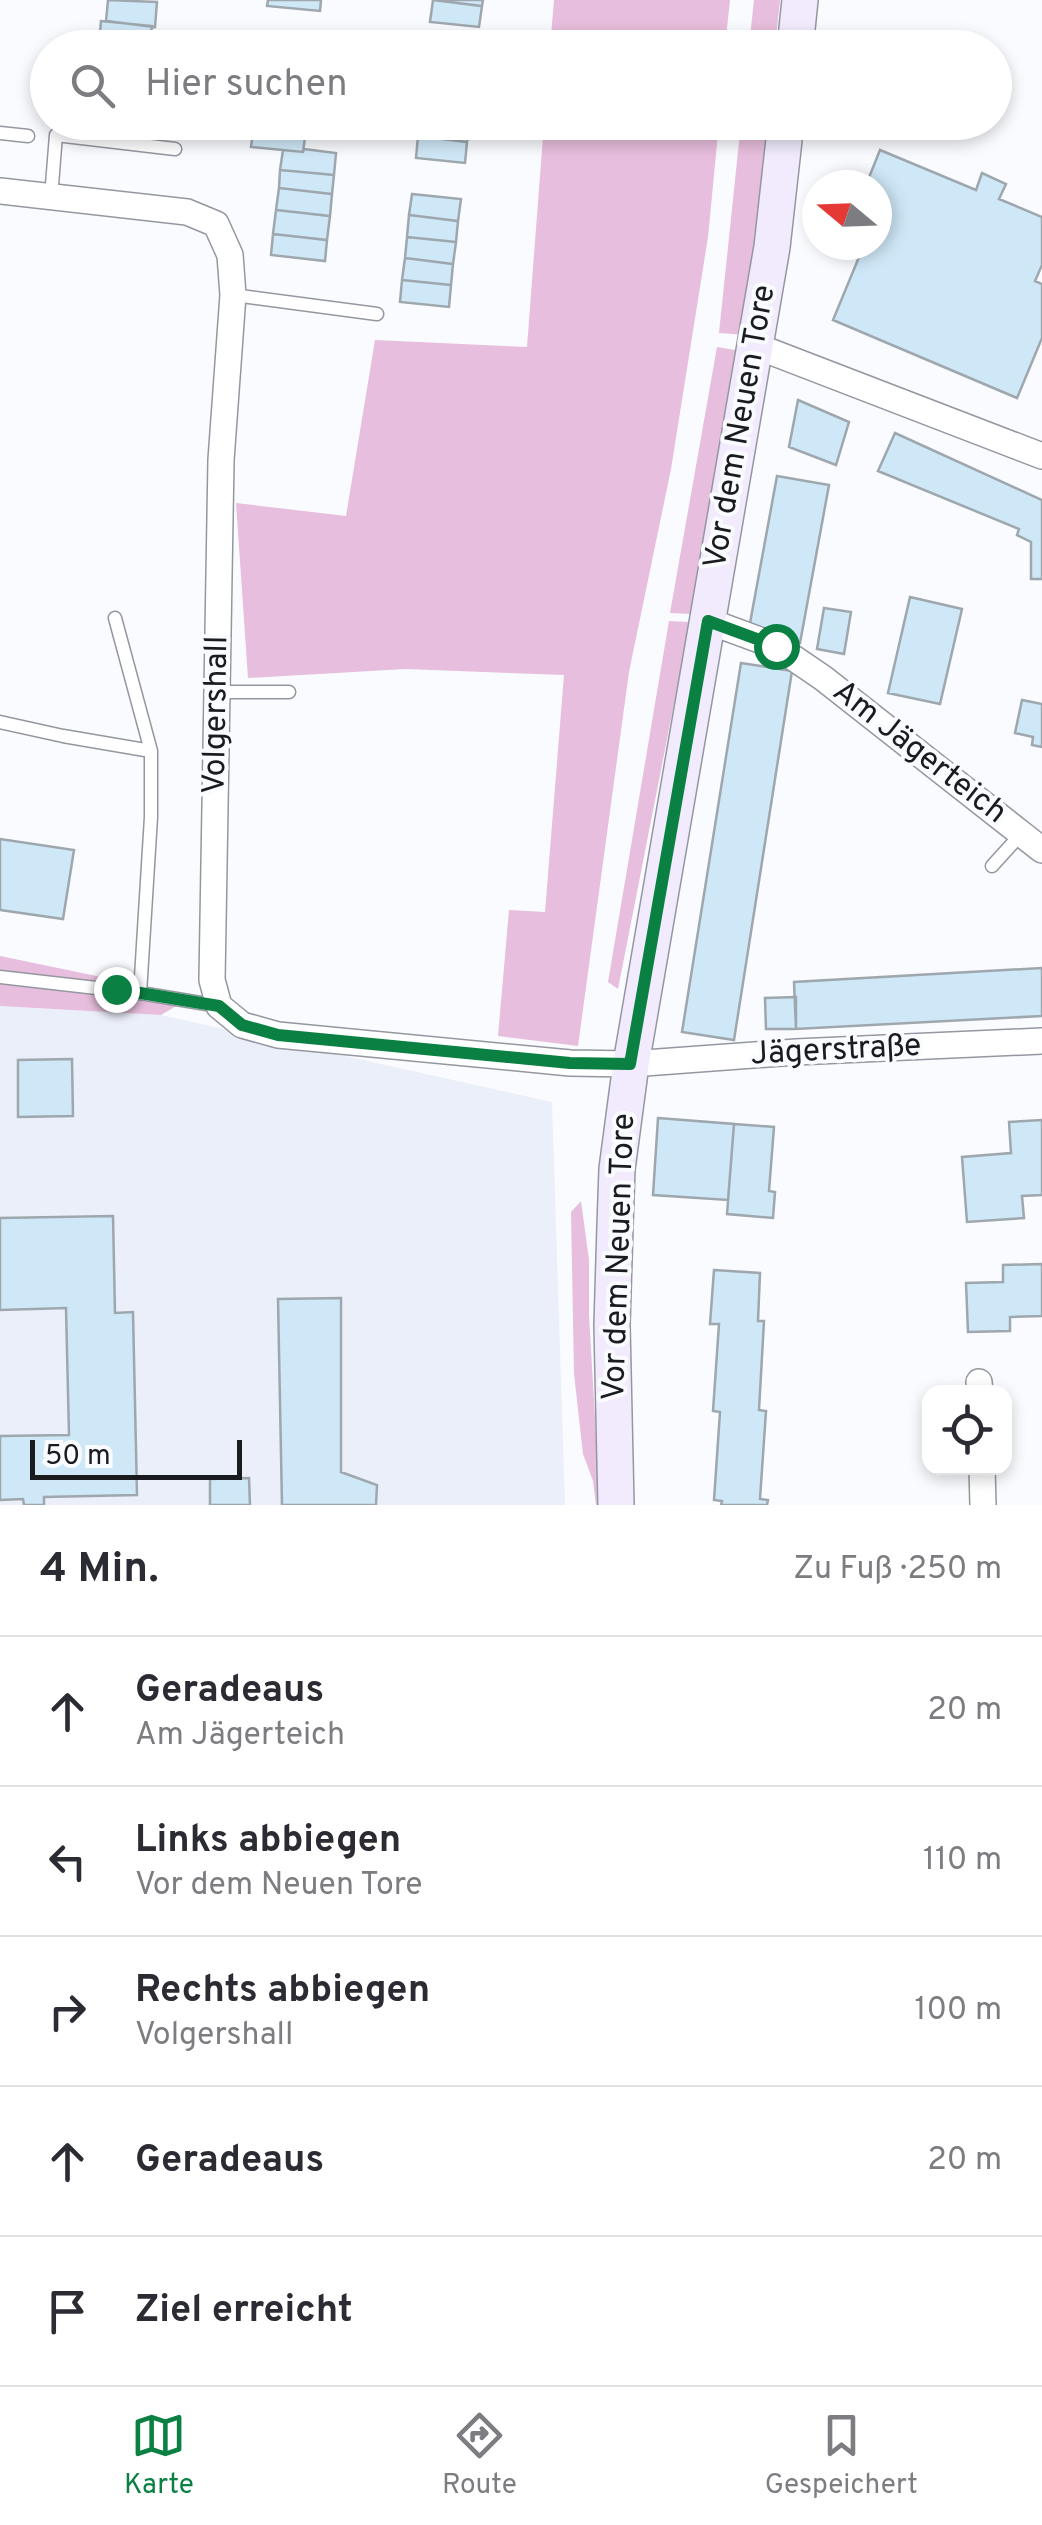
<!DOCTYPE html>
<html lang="de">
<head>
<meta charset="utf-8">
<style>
  :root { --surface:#fff; --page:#f7f7f7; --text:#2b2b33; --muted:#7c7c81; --line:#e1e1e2; --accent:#0b8043 }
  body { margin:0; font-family:Overpass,sans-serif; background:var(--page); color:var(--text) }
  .controls { position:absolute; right:30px; bottom:30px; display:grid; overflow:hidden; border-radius:20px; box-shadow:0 5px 15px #0003 }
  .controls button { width:90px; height:90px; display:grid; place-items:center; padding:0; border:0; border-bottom:2px solid var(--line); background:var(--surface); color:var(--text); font:50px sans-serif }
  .compass { position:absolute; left:802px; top:170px; width:90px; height:90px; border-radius:50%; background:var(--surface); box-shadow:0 5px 15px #0003; rotate:289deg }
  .scale { position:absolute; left:30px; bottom:25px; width:212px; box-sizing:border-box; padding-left:10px; border:5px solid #191b1e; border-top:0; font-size:28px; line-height:35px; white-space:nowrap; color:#191b1e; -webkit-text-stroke:8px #f9fbff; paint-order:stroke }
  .stop { position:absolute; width:30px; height:30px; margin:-22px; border:8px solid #0b8043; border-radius:50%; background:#fff }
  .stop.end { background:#0b8043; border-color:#fff; box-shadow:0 2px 10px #0008 }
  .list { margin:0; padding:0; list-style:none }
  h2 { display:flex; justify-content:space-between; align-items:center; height:130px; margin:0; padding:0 40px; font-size:42px }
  h2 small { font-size:32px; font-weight:400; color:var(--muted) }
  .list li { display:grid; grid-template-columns:65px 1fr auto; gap:30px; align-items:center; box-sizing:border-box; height:150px; padding:0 40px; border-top:2px solid var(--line) }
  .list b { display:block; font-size:38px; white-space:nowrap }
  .list p { margin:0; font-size:32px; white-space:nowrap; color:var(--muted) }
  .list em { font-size:32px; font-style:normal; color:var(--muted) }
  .icon { flex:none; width:55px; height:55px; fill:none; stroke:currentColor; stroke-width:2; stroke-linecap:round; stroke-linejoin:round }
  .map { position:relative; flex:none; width:1042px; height:1505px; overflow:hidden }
  .search { position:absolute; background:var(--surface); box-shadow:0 5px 15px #0003; left:30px; right:30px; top:30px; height:110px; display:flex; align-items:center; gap:25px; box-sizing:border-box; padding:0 35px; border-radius:55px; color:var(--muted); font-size:38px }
  .sheet { height:880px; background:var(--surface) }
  nav { display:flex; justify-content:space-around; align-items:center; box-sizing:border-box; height:140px; border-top:2px solid var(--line); background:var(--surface); font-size:28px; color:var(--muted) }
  nav a { display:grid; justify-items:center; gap:5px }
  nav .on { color:var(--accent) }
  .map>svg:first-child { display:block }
  .built { fill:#ebeff9 }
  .green { fill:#e7bedd }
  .building { fill:#cfe8f8; stroke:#9ea7ad; stroke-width:2.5 }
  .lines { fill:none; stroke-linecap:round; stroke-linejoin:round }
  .lane-casing { stroke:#9497a0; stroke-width:15 }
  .street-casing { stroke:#9497a0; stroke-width:28 }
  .secondary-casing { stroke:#9497a0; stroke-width:38 }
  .lane { stroke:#fff; stroke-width:12 }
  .street { stroke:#fff; stroke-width:25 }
  .secondary { stroke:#f1ebfd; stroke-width:35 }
  .route { stroke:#0b8043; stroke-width:12 }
  .labels { text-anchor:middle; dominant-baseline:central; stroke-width:8; stroke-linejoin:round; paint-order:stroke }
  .street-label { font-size:32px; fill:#191b1e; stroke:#f9fbff }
</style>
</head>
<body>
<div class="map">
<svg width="1042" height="1505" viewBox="0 0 1042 1505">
  <rect width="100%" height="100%" fill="#f9fbff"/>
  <path class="built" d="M0,1006L161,1015L552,1102L565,1505H0Z"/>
  <path class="green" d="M554,0H730L725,47H550Z
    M754,0H780L775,47H749Z
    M544,123H719L708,237L671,469L629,672L578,1046L498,1036L509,910L545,912L564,675L405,669L248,678L236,503L346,516L375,340L527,347Z
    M741,123H767L745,335L719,333Z
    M717,347L741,351L692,614L670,613Z
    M669,621L690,622L618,989L608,982Z
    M0,956L193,996L161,1015L0,1006Z
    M581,1201L589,1260V1315L600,1505H596L593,1481L583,1454L574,1374L571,1212Z"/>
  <path class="building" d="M108,0L157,2L155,27L106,21Z
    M268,0H321L320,11L267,6Z
    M433,0L482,6L479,27L430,22Z
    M433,0H483L482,6Z
    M101,21L152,26L149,48L99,45Z
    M263,39L315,44L314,48H262Z
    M254,122H306V130L254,125Z
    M420,122H469L467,142L418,136Z
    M254,125L306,130L303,152L251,147Z
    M418,136L467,142L465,163L416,158Z
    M304,149L336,153L334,175L280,170L283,150L303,152Z
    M880,150L976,190L982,173L1006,184L999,199L1042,217V265L1035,281L1042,284V338L1017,398L833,320L864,245H877V185H866Z
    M280,170L334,175L332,194L279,188Z
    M279,188L332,194L330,216L276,210Z
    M412,194L461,199L458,221L409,215Z
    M276,210L330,216L327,240L273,234Z
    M409,215L458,221L456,242L407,237Z
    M273,234L327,240L325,261L271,255Z
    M407,237L456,242L453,264L405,258Z
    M405,258L453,264L451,285L402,280Z
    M402,280L451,285L449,307L400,302Z
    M798,400L849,422L836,465L789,447Z
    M895,433L1042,500V579H1031V542L1017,535L1019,529L878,471Z
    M777,476L829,485L800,643L748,634Z
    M910,597L962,609L940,704L888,693Z
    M824,608L851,612L844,654L817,649Z
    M741,663L792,671L734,1040L682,1032Z
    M1022,700L1042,704V747L1032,745L1033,737L1015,733Z
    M0,839L74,850L63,919L0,910Z
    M1042,968V1016L796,1029L794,982Z
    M796,997V1029H766L765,998Z
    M72,1059L73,1116L18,1117V1060Z
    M658,1118L734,1124L728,1200L653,1195Z
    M1042,1120V1195L1022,1196L1024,1218L967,1222L962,1157L1011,1153L1009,1122Z
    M734,1124L774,1127L769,1191L775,1192L773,1218L727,1214Z
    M113,1216L115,1313L133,1312L137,1495L44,1497V1505H24L23,1499L0,1500V1436L69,1435L66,1308L0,1310V1218Z
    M1042,1264V1316L1010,1317V1331L968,1332L966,1283L1003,1282V1265Z
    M714,1270L760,1273L758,1321H764L759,1410L766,1411L760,1499L768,1500L767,1505H721L722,1501L714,1500L720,1412L713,1411L719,1324H710Z
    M341,1298V1472L377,1485L376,1505H282L278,1299Z
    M249,1478L250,1505H210V1479Z"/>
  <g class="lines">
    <defs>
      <path id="lane" d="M0,133L28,136
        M51,197L56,135L175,149
        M233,295L377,314
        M115,618L151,751V817L140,993L219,1006
        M217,692H289
        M0,722L63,736L151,751
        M992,866L1022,833
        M0,977L140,993"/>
      <path id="street" d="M0,191L187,212L216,224L230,255L233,295L221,460L212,980L219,1006L242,1025L278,1035L570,1063L631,1064L796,1052L1042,1041
        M756,346L1042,456
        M708,621L776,646L823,678L1042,850
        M979,1382L980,1392
        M982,1468L983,1505"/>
      <path id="secondary" d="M795,48L800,0
        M616,1505L612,1325L615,1226L617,1169L631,1064L772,247L786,122"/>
    </defs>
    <use href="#lane" class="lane-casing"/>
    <use href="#street" class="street-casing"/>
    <use href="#secondary" class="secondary-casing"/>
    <use href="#lane" class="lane"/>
    <use href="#street" class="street"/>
    <use href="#secondary" class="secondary"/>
  </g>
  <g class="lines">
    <path class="route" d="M116,989L219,1006L242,1025L278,1035L570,1063L630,1064L708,621L776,646"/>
  </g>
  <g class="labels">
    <g class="street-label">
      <text transform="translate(741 427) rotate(-80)">Vor dem Neuen Tore</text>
      <text transform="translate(217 715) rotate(-89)">Volgershall</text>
      <text transform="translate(919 753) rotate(38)">Am Jägerteich</text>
      <text transform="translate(836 1051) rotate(-3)">Jägerstraße</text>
      <text transform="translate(620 1257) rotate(-88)">Vor dem Neuen Tore</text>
    </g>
  </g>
</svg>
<div class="controls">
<button><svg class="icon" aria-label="locate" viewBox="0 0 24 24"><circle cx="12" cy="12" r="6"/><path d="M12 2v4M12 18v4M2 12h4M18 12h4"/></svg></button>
</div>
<svg class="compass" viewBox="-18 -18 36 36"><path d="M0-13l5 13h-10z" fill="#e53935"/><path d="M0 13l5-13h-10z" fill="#7c7c81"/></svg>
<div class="scale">50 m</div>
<div class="stop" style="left:776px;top:646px"></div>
<div class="stop end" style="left:116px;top:989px"></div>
<div class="search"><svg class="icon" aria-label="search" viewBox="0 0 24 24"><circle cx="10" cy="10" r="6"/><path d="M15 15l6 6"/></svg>Hier suchen</div>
</div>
<section class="sheet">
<h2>4 Min.<small>Zu Fuß · 250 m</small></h2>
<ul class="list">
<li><svg class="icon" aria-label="ahead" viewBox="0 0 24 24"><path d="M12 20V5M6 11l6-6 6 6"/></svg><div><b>Geradeaus</b><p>Am Jägerteich</p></div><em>20 m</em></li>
<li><svg class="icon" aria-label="left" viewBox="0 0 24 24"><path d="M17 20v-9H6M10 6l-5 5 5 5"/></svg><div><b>Links abbiegen</b><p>Vor dem Neuen Tore</p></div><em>110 m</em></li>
<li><svg class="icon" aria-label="right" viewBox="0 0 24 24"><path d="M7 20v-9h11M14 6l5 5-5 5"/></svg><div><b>Rechts abbiegen</b><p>Volgershall</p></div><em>100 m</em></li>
<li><svg class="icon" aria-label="ahead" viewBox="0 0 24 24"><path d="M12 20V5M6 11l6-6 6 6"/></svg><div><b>Geradeaus</b></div><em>20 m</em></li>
<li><svg class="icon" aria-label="arrive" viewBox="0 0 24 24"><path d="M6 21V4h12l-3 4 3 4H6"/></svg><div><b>Ziel erreicht</b></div></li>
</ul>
</section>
<nav>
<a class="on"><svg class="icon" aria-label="map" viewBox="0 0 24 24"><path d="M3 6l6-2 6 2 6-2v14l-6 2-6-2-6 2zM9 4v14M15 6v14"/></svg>Karte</a>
<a><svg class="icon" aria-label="directions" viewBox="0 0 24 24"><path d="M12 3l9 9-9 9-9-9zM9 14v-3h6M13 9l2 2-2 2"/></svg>Route</a>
<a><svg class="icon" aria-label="saved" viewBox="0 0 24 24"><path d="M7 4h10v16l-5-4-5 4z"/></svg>Gespeichert</a>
</nav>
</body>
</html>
